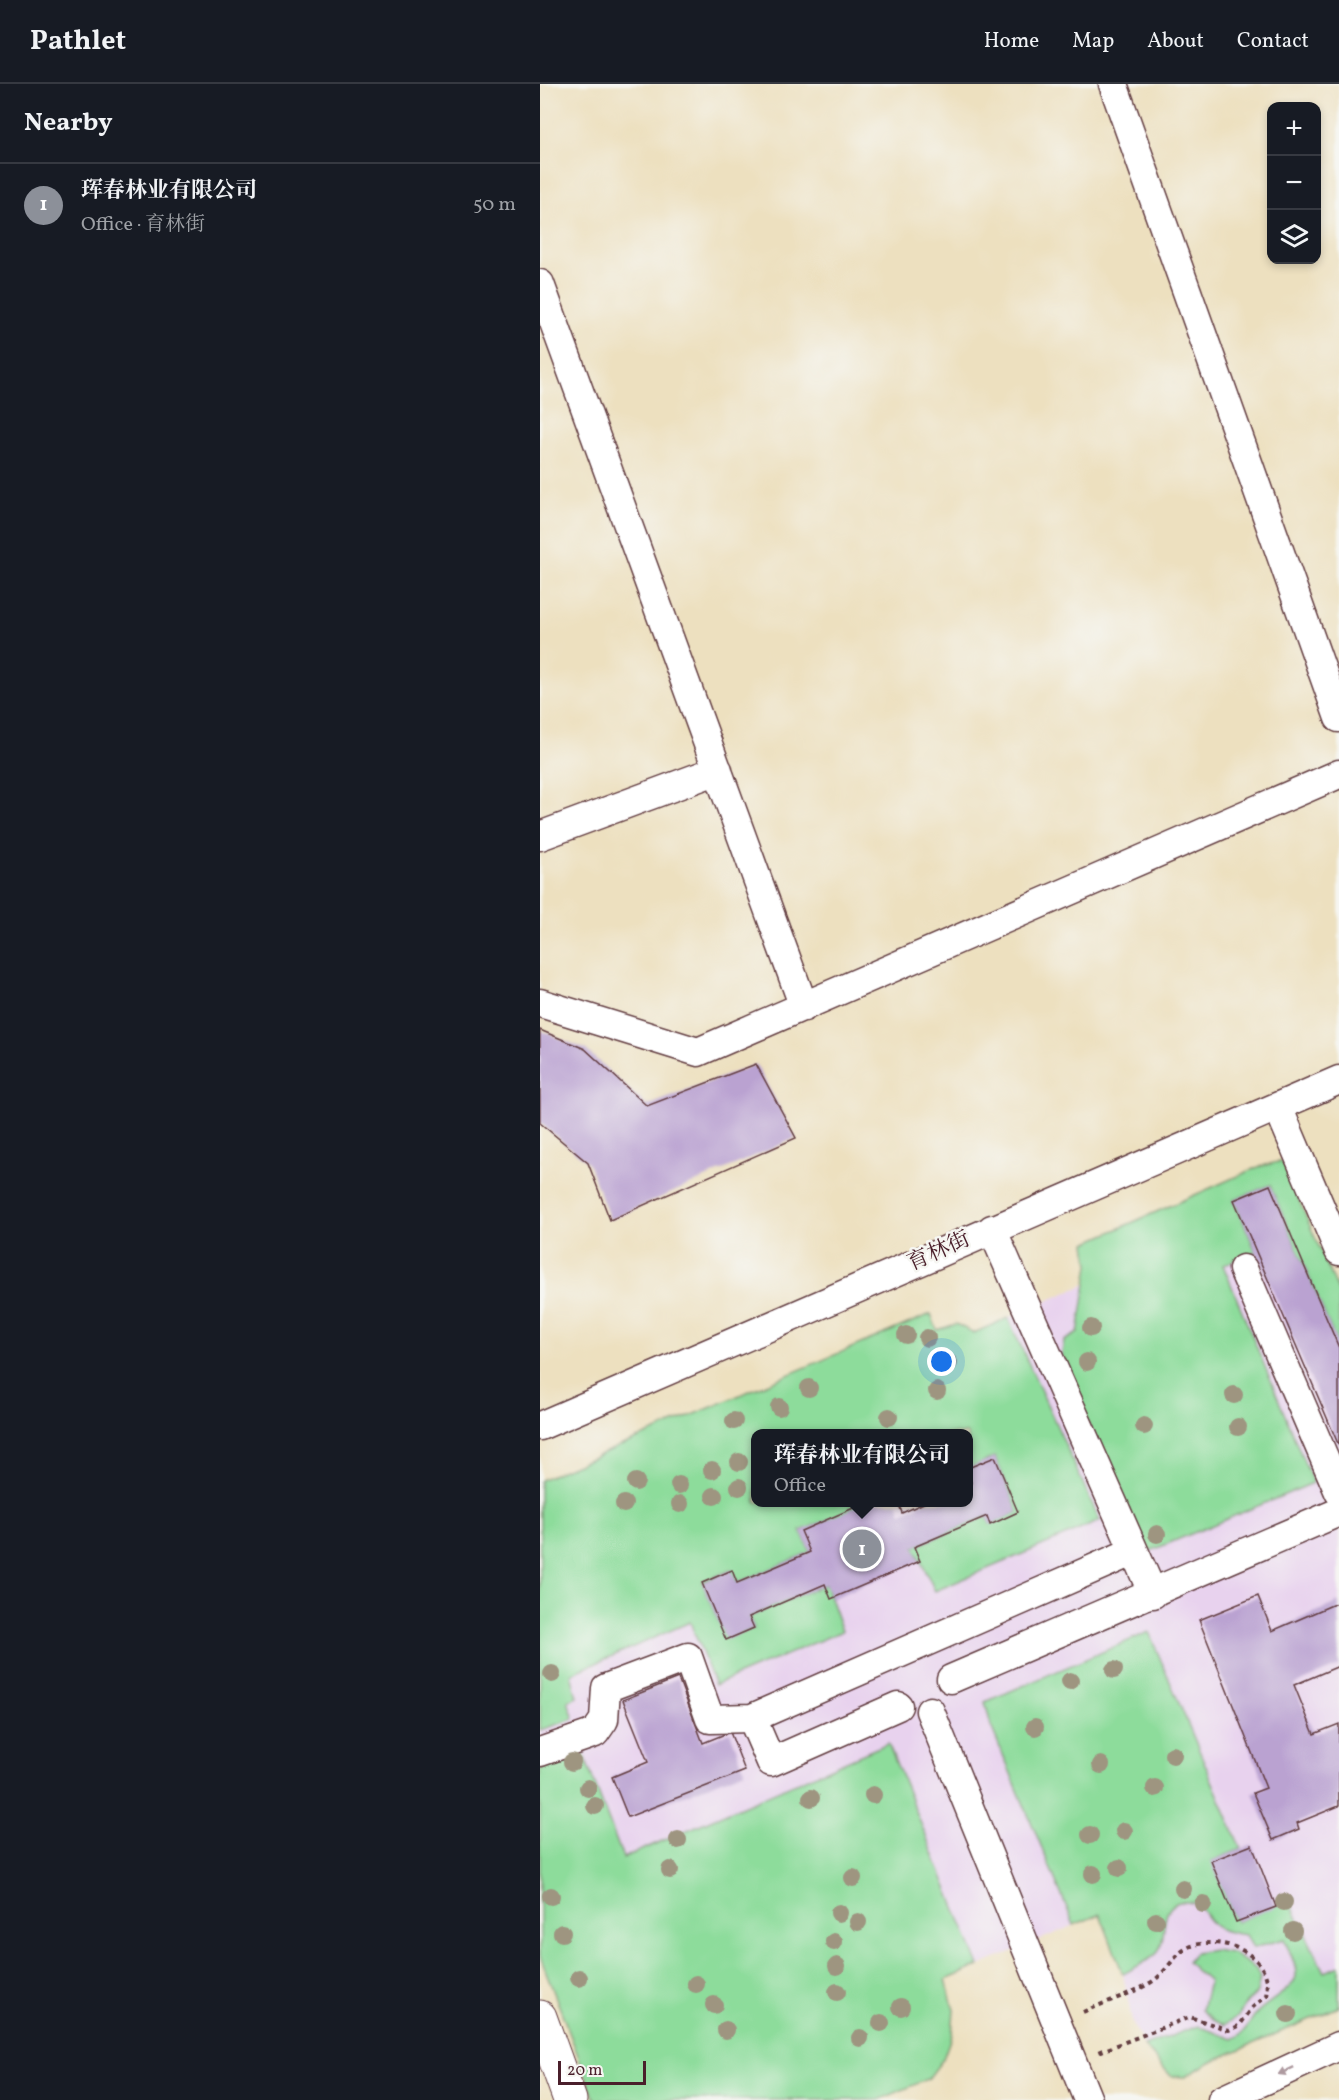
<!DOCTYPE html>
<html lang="en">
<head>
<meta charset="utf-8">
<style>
  :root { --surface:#171b24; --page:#242831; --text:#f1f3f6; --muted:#9ea1a6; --line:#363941; --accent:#8c9099 }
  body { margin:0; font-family:Vollkorn,"Noto Serif SC",serif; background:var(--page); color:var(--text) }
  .controls { position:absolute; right:18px; top:18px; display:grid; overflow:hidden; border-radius:12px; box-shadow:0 3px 9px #0003 }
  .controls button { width:54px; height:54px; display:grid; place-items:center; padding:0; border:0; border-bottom:2px solid var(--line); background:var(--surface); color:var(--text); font:30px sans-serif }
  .scale { position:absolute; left:18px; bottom:15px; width:88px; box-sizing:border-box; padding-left:6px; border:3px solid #4a1f2b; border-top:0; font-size:16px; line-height:21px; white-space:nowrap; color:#4a1f2b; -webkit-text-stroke:4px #f6f6f2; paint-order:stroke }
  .you { position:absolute; left:402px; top:1278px; width:21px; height:21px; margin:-15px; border:4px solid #fff; border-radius:50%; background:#1a73e8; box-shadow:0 0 0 9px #1a73e833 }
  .badge { display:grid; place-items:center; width:39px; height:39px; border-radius:50%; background:var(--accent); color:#fff; font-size:20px; font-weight:700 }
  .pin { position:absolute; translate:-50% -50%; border:3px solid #fff; box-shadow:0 2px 6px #0006 }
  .popup { position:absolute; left:211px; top:1345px; width:222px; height:78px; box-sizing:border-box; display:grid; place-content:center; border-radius:12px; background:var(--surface); filter:drop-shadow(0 2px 4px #0005); font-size:20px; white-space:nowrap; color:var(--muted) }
  .popup b { font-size:22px; color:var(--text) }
  .popup::after { content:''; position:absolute; left:50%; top:100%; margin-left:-12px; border:12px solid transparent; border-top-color:var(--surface) }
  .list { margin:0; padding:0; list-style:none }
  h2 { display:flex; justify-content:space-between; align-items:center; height:78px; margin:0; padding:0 24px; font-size:26px }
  h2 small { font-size:20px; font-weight:400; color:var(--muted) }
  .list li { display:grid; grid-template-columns:39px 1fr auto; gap:18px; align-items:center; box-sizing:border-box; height:84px; padding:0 24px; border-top:2px solid var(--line) }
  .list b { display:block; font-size:22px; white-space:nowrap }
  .list p { margin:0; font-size:20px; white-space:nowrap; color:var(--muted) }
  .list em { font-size:20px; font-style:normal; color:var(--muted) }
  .icon { flex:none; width:33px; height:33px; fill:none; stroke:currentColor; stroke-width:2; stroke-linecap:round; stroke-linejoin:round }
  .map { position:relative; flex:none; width:799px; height:2016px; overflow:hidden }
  header { display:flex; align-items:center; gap:36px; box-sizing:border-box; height:84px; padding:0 30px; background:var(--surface); border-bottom:2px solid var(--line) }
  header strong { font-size:28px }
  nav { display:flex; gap:33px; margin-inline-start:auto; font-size:21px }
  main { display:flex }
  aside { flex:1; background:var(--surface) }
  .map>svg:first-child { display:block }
  .built { fill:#e8d2ee; fill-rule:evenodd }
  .green { fill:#8ddc9b; stroke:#6c7e63; stroke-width:1.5 }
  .building { fill:#baa2d1 }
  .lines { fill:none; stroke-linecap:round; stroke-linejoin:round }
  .minor-casing { stroke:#623c41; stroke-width:31 }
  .major-casing { stroke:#623c41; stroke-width:35 }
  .path { stroke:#623c41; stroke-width:4; stroke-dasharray:4.5 4.5; stroke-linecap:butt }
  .minor { stroke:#fff; stroke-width:28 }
  .major { stroke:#fff; stroke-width:33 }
  .tree { fill:#9e9580 }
  .oneway { fill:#ae9aa0 }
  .labels { text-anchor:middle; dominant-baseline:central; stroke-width:5; stroke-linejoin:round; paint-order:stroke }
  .street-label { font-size:22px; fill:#4a1f2b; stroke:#f6f6f2 }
</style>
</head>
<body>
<header>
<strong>Pathlet</strong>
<nav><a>Home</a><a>Map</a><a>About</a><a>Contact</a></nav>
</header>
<main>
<aside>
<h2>Nearby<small></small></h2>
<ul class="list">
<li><span class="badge">1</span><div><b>珲春林业有限公司</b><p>Office · 育林街</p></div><em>50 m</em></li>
</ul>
</aside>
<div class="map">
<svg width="799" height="2016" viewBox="0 0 799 2016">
  <rect width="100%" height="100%" fill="#f6f6f2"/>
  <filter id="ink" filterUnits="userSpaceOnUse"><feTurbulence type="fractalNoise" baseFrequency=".0167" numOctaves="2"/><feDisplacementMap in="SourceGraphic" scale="12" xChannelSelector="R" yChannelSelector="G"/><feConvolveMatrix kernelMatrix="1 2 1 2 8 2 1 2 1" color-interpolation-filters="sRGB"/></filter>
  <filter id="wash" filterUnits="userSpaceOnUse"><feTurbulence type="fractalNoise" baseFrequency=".008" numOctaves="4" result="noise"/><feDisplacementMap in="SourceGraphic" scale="24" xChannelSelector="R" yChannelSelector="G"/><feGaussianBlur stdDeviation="1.35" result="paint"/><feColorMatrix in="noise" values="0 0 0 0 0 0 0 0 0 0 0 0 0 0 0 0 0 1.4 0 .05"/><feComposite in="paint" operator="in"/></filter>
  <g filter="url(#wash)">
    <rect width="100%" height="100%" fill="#ede0bf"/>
    <path class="built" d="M742,1077L799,1209V1923L670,1978L645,1993L631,1992L604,1962L592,1937L583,1890L560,1830L406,1896L414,1926L412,1950L403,1975L388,1995L339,2016H55L0,1872V1396L391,1230L397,1246L416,1240L434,1249L546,1200L549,1181L546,1159L718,1083ZM216,1350H428V1418H216Z"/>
    <path class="green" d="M742,1077L799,1209V1264L730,1101L694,1116L716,1168L683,1181L773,1399L608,1468L520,1280L524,1257L538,1249L549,1181L546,1159L718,1083Z
      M391,1230L397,1246L416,1240L434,1249L468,1234L560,1437L395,1507L374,1463L447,1432L450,1440L478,1428L455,1373L429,1384L428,1350H216V1418L327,1419L261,1447L270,1468L197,1499L191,1486L162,1498L186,1555L214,1544L209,1533L285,1500L302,1547L175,1601L150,1538L31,1590L37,1613L28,1617L34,1635L0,1646V1396Z
      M609,1548L701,1765L672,1777L696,1838L749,1816L784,1888L799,1882V1923L670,1978L645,1993L631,1992L604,1962L658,1942L693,1955C709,1947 705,1944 715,1931C724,1919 754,1906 756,1892C757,1880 748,1865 744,1855L713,1864L706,1851C675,1847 675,1845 658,1820C653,1819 644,1817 639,1818C618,1825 628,1854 618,1868C613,1875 592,1885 583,1890L560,1830L534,1841L451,1642L445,1618Z
      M348,1659L439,1882L406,1896L414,1926L412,1950L403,1975L388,1995L339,2016H55L0,1872V1685L43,1669L83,1774Z
      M674,1866L692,1869L716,1885L720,1894L717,1909L707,1918L699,1931L685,1941L675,1937L662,1926L669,1898L647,1878L655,1869Z"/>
    <g id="blocks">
      <path class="building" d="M0,946L45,965L107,1022L216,980L256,1054L70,1136L48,1079L0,1039Z
        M730,1101L799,1264V1362L694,1116Z
        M455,1373L478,1428L450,1441L447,1432L374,1463L380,1477L291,1515L285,1500L209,1533L214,1544L186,1556L162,1499L192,1486L197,1499L270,1468L261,1447L327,1418H358L362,1429L386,1418H428V1400L431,1399L428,1384Z
        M718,1512L732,1547L799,1518V1582L754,1601L774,1650L799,1640V1722L757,1739L759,1745L733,1756L713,1709L726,1704L659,1536Z
        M138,1594L163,1659L190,1648L205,1687L88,1733L72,1693L108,1678L83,1616Z
        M712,1761L736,1823L696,1838L671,1777Z"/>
    </g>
  </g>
  <g filter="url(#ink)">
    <use href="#blocks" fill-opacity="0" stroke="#623c41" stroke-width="1.5"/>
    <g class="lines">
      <defs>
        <path id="minor" d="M573,0L799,634
          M0,200L264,923
          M0,752L178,686
          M0,919L158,968L799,690
          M738,1023L799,1167
          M452,1145L613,1510
          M703,1185L799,1408
          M0,1342L799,996
          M411,1595L799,1428
          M358,1622L231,1678L212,1634L594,1467
          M390,1627L548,2016
          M0,1668L55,1649L64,1636L66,1604L148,1573L170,1635L212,1634
          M682,2016L799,1962"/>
        <path id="major" d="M0,1933L30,2016"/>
      </defs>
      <use href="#minor" class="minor-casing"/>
      <use href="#major" class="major-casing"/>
      <path class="path" d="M543,1928C565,1918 589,1911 610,1899C628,1889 634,1866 655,1861C688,1852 734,1873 727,1912L713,1923L699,1942L689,1946L650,1933L559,1968"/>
      <use href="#minor" class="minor"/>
      <use href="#major" class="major"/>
    </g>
    <g class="tree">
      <circle cx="551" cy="1244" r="9"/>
      <circle cx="366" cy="1251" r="9"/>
      <circle cx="387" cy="1254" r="9"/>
      <circle cx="547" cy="1278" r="9"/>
      <circle cx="409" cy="1279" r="9"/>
      <circle cx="269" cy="1304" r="9"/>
      <circle cx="397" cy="1307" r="9"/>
      <circle cx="694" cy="1311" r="9"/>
      <circle cx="239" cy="1323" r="9"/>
      <circle cx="349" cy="1333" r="9"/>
      <circle cx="194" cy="1337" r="9"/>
      <circle cx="604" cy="1342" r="9"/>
      <circle cx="698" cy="1343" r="9"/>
      <circle cx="199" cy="1378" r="9"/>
      <circle cx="172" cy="1386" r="9"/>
      <circle cx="96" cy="1398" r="9"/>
      <circle cx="139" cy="1401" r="9"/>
      <circle cx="199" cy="1403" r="9"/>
      <circle cx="174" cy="1412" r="9"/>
      <circle cx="84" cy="1420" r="9"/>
      <circle cx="140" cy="1420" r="9"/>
      <circle cx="617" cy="1450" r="9"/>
      <circle cx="574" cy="1586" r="9"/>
      <circle cx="12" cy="1590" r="9"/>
      <circle cx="530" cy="1597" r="9"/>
      <circle cx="495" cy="1643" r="9"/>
      <circle cx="633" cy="1671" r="9"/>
      <circle cx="32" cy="1678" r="9"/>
      <circle cx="561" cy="1681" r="9"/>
      <circle cx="48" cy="1704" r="9"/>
      <circle cx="615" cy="1704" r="9"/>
      <circle cx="333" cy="1711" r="9"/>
      <circle cx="271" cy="1714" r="9"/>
      <circle cx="55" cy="1722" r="9"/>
      <circle cx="584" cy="1747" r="9"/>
      <circle cx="550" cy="1751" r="9"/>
      <circle cx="138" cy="1756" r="9"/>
      <circle cx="579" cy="1784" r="9"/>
      <circle cx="130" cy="1786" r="9"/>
      <circle cx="553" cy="1790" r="9"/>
      <circle cx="313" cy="1794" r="9"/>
      <circle cx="643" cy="1805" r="9"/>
      <circle cx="11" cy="1812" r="9"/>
      <circle cx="744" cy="1818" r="9"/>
      <circle cx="663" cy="1820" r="9"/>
      <circle cx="299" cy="1829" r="9"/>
      <circle cx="616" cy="1837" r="9"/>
      <circle cx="318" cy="1838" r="9"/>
      <circle cx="753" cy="1847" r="9"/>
      <circle cx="22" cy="1849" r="9"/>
      <circle cx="294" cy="1858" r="9"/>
      <circle cx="297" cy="1882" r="9"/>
      <circle cx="39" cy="1894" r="9"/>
      <circle cx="156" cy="1900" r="9"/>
      <circle cx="297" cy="1908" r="9"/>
      <circle cx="174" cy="1921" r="9"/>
      <circle cx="361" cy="1923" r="9"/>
      <circle cx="748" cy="1930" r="9"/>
      <circle cx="341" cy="1939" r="9"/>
      <circle cx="186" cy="1946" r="9"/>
      <circle cx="320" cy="1954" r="9"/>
    </g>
    <defs><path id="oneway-solid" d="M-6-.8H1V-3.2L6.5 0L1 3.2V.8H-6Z" transform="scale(1.5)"/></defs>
    <use class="oneway" href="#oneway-solid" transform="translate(746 1987) rotate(155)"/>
  </g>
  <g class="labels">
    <g class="street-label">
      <text transform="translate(399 1168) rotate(-24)">育林街</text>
    </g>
  </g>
</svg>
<div class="controls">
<button>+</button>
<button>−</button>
<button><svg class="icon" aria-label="layers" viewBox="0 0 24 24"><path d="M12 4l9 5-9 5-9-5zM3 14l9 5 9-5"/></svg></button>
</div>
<div class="scale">20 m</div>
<div class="you"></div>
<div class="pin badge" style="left:322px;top:1465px">1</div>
<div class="popup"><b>珲春林业有限公司</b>Office</div>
</div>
</main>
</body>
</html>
